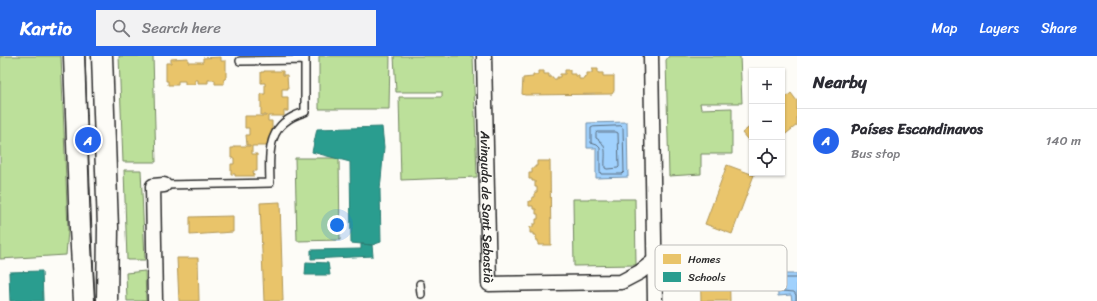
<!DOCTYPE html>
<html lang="en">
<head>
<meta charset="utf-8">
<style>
  :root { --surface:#fff; --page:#f2f2f3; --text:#2b2b33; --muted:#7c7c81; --line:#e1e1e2; --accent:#2563eb }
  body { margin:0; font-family:Sriracha,sans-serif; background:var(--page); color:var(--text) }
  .controls { position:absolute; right:12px; top:12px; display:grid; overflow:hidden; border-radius:0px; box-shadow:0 1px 3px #0004 }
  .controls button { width:36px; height:36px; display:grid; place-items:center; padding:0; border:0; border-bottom:1px solid var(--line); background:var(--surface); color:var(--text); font:20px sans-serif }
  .you { position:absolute; left:337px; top:169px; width:14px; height:14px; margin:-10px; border:3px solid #fff; border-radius:50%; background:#1a73e8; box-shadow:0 0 0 6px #1a73e833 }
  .badge { display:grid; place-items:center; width:26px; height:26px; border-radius:50%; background:var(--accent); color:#fff; font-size:13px; font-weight:700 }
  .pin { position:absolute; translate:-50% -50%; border:2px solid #fff; box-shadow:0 1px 4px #0006 }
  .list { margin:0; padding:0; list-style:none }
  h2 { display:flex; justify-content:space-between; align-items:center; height:52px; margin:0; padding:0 16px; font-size:17px }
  h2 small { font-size:13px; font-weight:400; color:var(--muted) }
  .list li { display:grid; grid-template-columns:26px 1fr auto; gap:12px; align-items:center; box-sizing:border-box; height:64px; padding:0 16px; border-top:1px solid var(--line) }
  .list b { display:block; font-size:15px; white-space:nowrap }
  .list p { margin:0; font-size:13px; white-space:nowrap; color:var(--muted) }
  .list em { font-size:13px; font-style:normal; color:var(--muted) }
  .icon { flex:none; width:22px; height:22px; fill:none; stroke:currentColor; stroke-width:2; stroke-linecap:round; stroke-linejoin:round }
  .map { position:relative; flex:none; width:797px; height:245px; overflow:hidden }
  header { display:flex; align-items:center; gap:24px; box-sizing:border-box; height:56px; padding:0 20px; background:var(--accent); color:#fff }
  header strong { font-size:19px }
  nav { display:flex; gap:22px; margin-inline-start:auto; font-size:14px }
  .search { width:280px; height:36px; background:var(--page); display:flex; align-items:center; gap:10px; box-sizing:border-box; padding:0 14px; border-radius:0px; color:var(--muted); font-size:15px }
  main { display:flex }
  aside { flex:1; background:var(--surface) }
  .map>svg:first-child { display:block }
  .green { fill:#bce09a; stroke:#748662 }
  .water { fill:#a0d1fd; stroke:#718fa9 }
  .homes { fill:#e9c46a; stroke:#b09657 }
  .schools { fill:#2a9d8f; stroke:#2a7b71 }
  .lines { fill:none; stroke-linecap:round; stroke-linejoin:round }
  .shore { stroke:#5a6d7f; stroke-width:1 }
  .service-casing { stroke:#2b2b2b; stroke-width:10 }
  .minor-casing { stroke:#2b2b2b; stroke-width:17 }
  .secondary-casing { stroke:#2b2b2b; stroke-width:23 }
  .service { stroke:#fdfcf7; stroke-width:7 }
  .minor { stroke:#fdfcf7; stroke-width:14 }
  .secondary { stroke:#fdfcf7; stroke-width:20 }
  .tram { stroke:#2b2b2b; stroke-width:1 }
  .labels { text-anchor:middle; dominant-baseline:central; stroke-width:4; stroke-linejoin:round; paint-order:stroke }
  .street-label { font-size:13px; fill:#2b2b2b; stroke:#fdfcf7 }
  .key { fill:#fdfcf7; stroke:#bebdba; stroke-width:1 }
  .key-label { font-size:11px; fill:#2b2b2b }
</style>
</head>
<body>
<header>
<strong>Kartio</strong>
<div class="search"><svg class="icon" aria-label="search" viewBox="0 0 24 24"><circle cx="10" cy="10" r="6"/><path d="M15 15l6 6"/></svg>Search here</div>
<nav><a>Map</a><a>Layers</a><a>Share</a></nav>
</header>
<main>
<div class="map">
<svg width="797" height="245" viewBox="0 0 797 245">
  <rect width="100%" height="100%" fill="#fdfcf7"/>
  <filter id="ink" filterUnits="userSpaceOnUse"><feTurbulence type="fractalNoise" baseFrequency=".025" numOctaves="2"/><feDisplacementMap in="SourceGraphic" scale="8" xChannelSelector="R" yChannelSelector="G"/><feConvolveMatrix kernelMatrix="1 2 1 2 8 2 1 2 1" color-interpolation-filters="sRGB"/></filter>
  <g filter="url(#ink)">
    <path class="green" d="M0,0H61L68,175L66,199L0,203Z
      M119,0H153L156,106H123Z
      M319,0H390L389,53H319Z
      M394,0H473L477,121L401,124L399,41H442V36H396Z
      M669,0H740L742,47H700L701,53L732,52V98H701V118L669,120L666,4Z
      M295,102H339L340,184L297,185Z
      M124,114H141L145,204H127Z
      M573,143H635L636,209L574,210Z
      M145,215L146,245H127L126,217Z"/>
    <path class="water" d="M627,66L628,121L596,122V92H587V67Z
      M777,218H797V245H792L791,239L778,240Z"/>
    <path class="homes" d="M221,1V5H226V23H224V28H215V24H208V27H198V24H195V28H185V25H178V29H168V25H166V7H171V3L188,2V6H203V2Z
      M592,13H598V17H603V20H614V35L612,38L525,39L522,38L523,22L533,21V19H538V15H544V18H549V21H553V23H557V21H560V18H565V14H570V18H576V20H579V23H584V21H587V17H592Z
      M264,15H283V19H287L288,33H282V41H288V55H284V60H268V65H272V82H268V90H252V98H257V115H253L254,120H235V118H231V108H234V102H231V92H234V90H250V89H247L246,79H249V72H245V60H266V59H261V38H265V27H261V16H264Z
      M791,37L797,45V69L782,81V45Z
      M752,69V89L742,77Z
      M537,105H550L551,189H538V184H536V179H533V177H530V171H533V168H536V163H538V158H536V153H533V150H529V145H532V141H535V136H537V131H535V125H532V123H529V117H532V112H535V110H537Z
      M727,109L754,119L732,178L705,168Z
      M280,146L283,245H264L260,147Z
      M233,160V176L190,179V161Z
      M700,197H729L730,245H701Z
      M177,202H198L199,245H179Z"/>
    <path class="schools" d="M382,71L384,91L380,134L381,186L372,189L351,187L350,106L312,96L317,73Z
      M361,188L372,189L373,200L311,203V194L361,193Z
      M306,206L328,207L330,219H305Z
      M42,215L43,245H10L9,216Z"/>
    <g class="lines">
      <path class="shore" d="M621,70L623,72L624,116L622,118H601L600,116V92L597,89L591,87V72L593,71Z
        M597,76H616L618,77L619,111L618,112L607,113L605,112C604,99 609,89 596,82V78Z
        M796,245V239L794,236L782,235L781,224L783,222H797"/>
      <defs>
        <path id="service" d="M240,5L305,4
          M164,129L270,127C269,94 267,67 305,56V0
          M420,228L421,238"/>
        <g id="minor">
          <path id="s1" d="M484,0L489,228L621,226L640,216L654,205"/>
          <path d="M651,0L655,245"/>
          <path d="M155,245L153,130L164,129"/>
        </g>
        <path id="secondary" d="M74,0L80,173L84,245
          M102,0L108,172L107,245"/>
      </defs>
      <use href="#service" class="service-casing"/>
      <use href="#minor" class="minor-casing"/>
      <use href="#secondary" class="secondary-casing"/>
      <use href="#service" class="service"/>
      <use href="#minor" class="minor"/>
      <use href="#secondary" class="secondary"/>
      <path class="tram" d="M85,0L88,84L95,245"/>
    </g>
  </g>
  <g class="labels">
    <g class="street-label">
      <text stroke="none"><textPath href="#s1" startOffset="151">Avinguda de Sant Sebastià</textPath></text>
    </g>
  </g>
  <rect x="655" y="189" width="132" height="46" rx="6" class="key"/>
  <rect x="663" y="198" width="18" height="10" fill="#e9c46a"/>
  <rect x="663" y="216" width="18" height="10" fill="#2a9d8f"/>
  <g class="key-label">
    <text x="688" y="207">Homes</text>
    <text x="688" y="225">Schools</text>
  </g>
</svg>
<div class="controls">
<button>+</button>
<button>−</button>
<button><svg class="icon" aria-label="locate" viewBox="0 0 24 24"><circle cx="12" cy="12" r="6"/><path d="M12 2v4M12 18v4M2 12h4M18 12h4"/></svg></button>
</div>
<div class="you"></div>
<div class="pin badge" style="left:88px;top:84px">A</div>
</div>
<aside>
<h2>Nearby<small></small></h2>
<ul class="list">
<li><span class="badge">A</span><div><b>Países Escandinavos</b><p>Bus stop</p></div><em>140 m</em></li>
</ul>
</aside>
</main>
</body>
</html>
